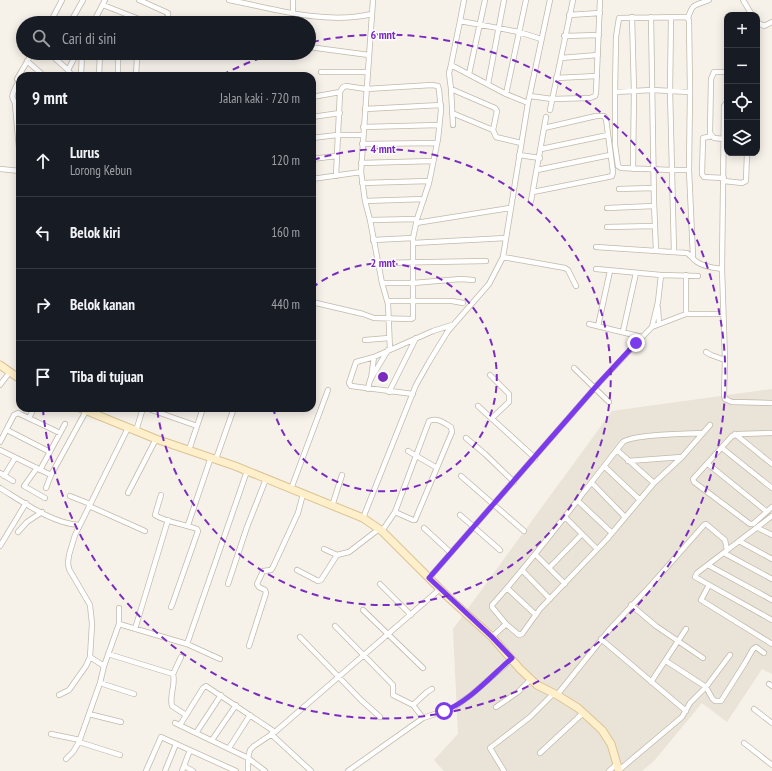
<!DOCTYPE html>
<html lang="id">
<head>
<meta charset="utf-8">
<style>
  :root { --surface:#171b24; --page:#242831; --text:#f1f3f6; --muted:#9ea1a6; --line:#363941 }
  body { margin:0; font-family:"PT Sans Narrow",sans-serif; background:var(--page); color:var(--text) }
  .controls { position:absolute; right:12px; top:12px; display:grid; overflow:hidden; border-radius:8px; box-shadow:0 2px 10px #0003 }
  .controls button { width:36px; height:36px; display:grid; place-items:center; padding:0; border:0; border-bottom:1px solid var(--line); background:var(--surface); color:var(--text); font:20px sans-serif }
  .stop { position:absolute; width:12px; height:12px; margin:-9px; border:3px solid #7c3aed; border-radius:50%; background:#fff }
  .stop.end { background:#7c3aed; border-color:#fff; box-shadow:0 1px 4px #0008 }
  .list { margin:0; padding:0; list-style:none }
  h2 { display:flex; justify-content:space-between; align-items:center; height:52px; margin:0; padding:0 16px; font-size:17px }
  h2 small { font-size:13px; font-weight:400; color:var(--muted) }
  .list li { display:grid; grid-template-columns:26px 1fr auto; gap:12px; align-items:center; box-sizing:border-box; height:72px; padding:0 16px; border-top:1px solid var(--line) }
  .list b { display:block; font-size:15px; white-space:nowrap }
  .list p { margin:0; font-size:13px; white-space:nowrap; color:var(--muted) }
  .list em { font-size:13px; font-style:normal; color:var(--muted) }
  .icon { flex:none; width:22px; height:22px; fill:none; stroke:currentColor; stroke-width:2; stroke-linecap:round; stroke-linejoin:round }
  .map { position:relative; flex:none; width:772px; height:771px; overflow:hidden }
  .search { position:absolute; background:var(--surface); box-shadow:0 2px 10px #0003; left:16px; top:16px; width:300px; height:44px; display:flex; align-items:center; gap:10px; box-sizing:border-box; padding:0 14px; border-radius:22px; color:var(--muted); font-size:15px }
  .panel { position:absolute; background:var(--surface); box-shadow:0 2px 10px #0003; left:16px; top:72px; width:300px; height:340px; border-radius:12px }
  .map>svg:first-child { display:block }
  .residential { fill:#eae3d7 }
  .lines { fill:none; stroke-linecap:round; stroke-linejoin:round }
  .street-casing { stroke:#c2b9aa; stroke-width:6 }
  .secondary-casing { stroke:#dac495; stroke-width:9 }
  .street { stroke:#fff; stroke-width:4.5 }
  .secondary { stroke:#ffefca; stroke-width:7 }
  .route { stroke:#7c3aed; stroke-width:5 }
  .ring { fill:none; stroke:#7b2cbf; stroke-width:2; stroke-dasharray:7 5 }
  .centre { fill:#7b2cbf; stroke:#fff; stroke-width:2 }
  .ring-label { font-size:12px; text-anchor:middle; font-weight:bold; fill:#7b2cbf; stroke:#fff; stroke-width:3; stroke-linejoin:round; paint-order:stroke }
</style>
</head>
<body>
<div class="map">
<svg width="772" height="771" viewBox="0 0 772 771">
  <rect width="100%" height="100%" fill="#f6f1e9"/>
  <path class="residential" d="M772,389V674L762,669L727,722L702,703L654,761L642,771H444L434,760L458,734L453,629L612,411Z"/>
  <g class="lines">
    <defs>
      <path id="street" d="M139,0L168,13V16L162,23
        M229,0C275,9 325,25 372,14
        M293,0V13
        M373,0L361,172L365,201L370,220L382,283L388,304L390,350
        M743,0L752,15
        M103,5L149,23
        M569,15L600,13
        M632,17L634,91L633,169
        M651,17L654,202L656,251
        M671,17L670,91L674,252
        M688,18C693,2 695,6 709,0
        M460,21L464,0
        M757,22L764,26L772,22
        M50,23L62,0
        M70,23L83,0
        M93,23L105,0
        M564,36L599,35
        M309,47L369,55
        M49,53L68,70L72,76
        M124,53L137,58L139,53
        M561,58L598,55
        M27,61L44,76
        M451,65L449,73L451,89L495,108L497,111L493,130L496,137L521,143
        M68,70L77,53
        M321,72H367
        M469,74L485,0
        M81,76L82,53
        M99,76L100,53
        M118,76V53
        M136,76L137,58
        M556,78L597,76
        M19,81C10,97 10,96 20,111
        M20,81L17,79L32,53
        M488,84L504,0
        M451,89L453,125
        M615,92L616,37L619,18L686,17L689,20L690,92
        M506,94L526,0
        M530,96L552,99L590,98L595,96L596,93L600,0
        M312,97L340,92
        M727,102L724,106L722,269L725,360L724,395L725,399L732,402L772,403
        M528,103L506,94L451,65L460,21L519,32L541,39
        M15,104L19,148
        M365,109L441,105
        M550,110L573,0
        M452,113L493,130
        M312,117L340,113
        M363,127L439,125
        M712,136L703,138L702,174L704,177L724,178
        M312,138L337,135H363
        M724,139L714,138L710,133L711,79L714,72H727
        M362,144L437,143
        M541,149L608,135
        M519,155L540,158
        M312,159L336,156
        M361,163L433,161
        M0,169L20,171
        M537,170L610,155
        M689,170H672L621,168L618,166L615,145V92L652,90L690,92L689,170L693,256
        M312,179L361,172
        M724,181L742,183L746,181L747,153
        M362,183L429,181
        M619,189L653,188
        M533,192L608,177L612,176L613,172L606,119L604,116H596L544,128
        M365,201L424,199
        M531,201L546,117
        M607,208L654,206
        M370,220L417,219
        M416,223L510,208
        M607,227L655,226
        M373,240L413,238
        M413,243L506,238
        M596,247L687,253C691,256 693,259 697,262C704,267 714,268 722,269
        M503,257L565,268L568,270L576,286
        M377,263L486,261
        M596,269L661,275L698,276
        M382,283H413L461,279L473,280
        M387,301H452L463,303
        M312,302L363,314L374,318L411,319L413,318V238L417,219L429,183L438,139L441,110L439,90L438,86L432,85L366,89L346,86L343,87L340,92L336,176
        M658,308L659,324
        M686,314V275
        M589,324L642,337
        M598,326L610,271
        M652,327L658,302L661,275
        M623,331L636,273
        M365,340L389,338
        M706,352L711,355L725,360
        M574,368L609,402
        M490,375L509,394V402L492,418
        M371,379L374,357
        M0,385L9,373
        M368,389L370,380L388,350
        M389,392L416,338
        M413,394L351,386L349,383L356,362L374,357L433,331L452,325
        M478,406L535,458
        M146,408L197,426
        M29,418L34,408
        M7,430L50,452
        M136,431L143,408
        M703,433C687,434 633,434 623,442C580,496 539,553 492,605V607L506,624L519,635L522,634L540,609L607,539L654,483L682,457L710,425
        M772,433L739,434L732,436L693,479L694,482L750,524H753L772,507
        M735,434L772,464
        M466,438L485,454L514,482
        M0,442L14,415L18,413L60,433
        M722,448L772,488
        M0,450L51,475
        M189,450L203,408
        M617,450L654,483
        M408,451L437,468
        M216,459L234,408
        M628,461L682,457
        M708,464L766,511
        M604,466L640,500
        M37,468L24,486L45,498
        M40,470L65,424
        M0,473L13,481
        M4,476L15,458
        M461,476L524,531
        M592,483L625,517
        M0,488C23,502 53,524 80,525
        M46,488L51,475L86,411
        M291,489L328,390
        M128,493L156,439
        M161,495L155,515C165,522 184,524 197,529L198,531L172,605L171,607
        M70,496L90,504
        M578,501L612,533
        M89,506L145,531
        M332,506L342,475
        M460,515L500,550
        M772,516L697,573L695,577L772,620
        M565,517L597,549
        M363,518L416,385L429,362L448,331L489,284L503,257L528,103L550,0
        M188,525L211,457
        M424,528L451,553
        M758,528L772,535
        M382,531L395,512L429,421C437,417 444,423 451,427L452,432L415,520H413L395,512
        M18,532L27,522L42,512
        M739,541L772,559
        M0,546L26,503
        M324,549L337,555L349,552L379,529
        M724,553L772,579
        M535,554L565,584
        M708,565L772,600
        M549,568L582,534
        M297,570L318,581L321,580L337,555
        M522,570L550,599
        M429,578L599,383L648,331L652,327L686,314H723
        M228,584L247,527L266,479
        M380,584L411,615
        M709,585L701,600L772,644
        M507,588L536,615
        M631,605L656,626L703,658
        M363,610L423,668
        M119,624L187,644L220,659
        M335,626L393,685V695L413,705L423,718
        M135,629L168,520
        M300,637L361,700L380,717
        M492,637L506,624
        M601,639L686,711
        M187,644L247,471
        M249,646L266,593L265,590L259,587L257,584L263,571L271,570L273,567L298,513L303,494
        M108,654L173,674C176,685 169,695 172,706L186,715
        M666,661L706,687L712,698L715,701H721L745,663L753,649L756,647L764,653
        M104,666L90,657L92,624L90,605L69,569L68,563L69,555L75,535L128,428
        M173,674L181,657
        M651,682L686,629
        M100,683L134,694
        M769,684L772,686
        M59,695L69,690L86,666L90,657
        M557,695L610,629L652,584L704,525L706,524L725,540L727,550
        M413,705L427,692L432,689
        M496,707L518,692L531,679
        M754,709L772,723
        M89,714L121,722
        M175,723L248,758L265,771
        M180,725L203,688L206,686L275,732
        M196,733L221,695
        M51,734L80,740
        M271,734L311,771
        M212,740L236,705
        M79,742L120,755
        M744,743L772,765
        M229,748L250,715
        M540,753L583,713
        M66,759L73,752L79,742L100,683L104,666L119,624V608
        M184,766L193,771
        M146,771L161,737L236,771
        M165,771L176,744
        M182,771L190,750
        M248,771V758L250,750L254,746L275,732L440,589
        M348,771L423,718L453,708L471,695L512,659
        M504,771L490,748L530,717L554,693
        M609,771L617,764
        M618,771L682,717L690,703L706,687L730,655"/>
      <path id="secondary" d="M0,365L20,379
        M80,408L156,439L235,466L363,518L382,531L450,599L492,637L520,669L537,685L557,695L578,708L602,730L611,744L619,771"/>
    </defs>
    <use href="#street" class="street-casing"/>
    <use href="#secondary" class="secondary-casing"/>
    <use href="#street" class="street"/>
    <use href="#secondary" class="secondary"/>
  </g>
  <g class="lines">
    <path class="route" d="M444,711C469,702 491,676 512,658L492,637L429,578L599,383L636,343"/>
  </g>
  <g class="ring">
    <path d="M312 288A114 114 0 1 1 273 408"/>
    <path d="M313 160A228 228 0 1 1 157 409"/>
    <path d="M222 75A342 342 0 0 1 272 54M312 42A342 342 0 1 1 43 410"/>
  </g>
  <circle cx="383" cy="377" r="6" class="centre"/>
  <g class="ring-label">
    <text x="383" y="39">6 mnt</text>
    <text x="383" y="153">4 mnt</text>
    <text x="383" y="267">2 mnt</text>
  </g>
</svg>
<div class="controls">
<button>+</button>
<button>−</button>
<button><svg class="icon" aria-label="locate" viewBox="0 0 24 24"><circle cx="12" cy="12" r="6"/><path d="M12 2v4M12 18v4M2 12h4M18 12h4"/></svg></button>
<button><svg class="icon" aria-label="layers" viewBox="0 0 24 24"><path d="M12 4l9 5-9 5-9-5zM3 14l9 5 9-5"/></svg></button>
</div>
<div class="stop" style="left:444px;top:711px"></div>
<div class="stop end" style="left:636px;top:343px"></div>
<div class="search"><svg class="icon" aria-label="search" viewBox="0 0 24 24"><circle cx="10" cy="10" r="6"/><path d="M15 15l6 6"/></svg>Cari di sini</div>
<section class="panel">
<h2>9 mnt<small>Jalan kaki · 720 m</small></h2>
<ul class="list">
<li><svg class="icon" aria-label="ahead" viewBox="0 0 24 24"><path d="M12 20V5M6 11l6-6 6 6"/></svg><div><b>Lurus</b><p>Lorong Kebun</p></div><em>120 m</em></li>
<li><svg class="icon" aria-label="left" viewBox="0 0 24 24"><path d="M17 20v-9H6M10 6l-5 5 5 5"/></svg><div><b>Belok kiri</b></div><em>160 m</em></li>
<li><svg class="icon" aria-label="right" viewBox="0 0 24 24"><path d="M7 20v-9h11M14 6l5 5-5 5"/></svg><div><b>Belok kanan</b></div><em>440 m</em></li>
<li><svg class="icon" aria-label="arrive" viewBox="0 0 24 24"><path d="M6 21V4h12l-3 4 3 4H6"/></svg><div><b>Tiba di tujuan</b></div></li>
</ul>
</section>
</div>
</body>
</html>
